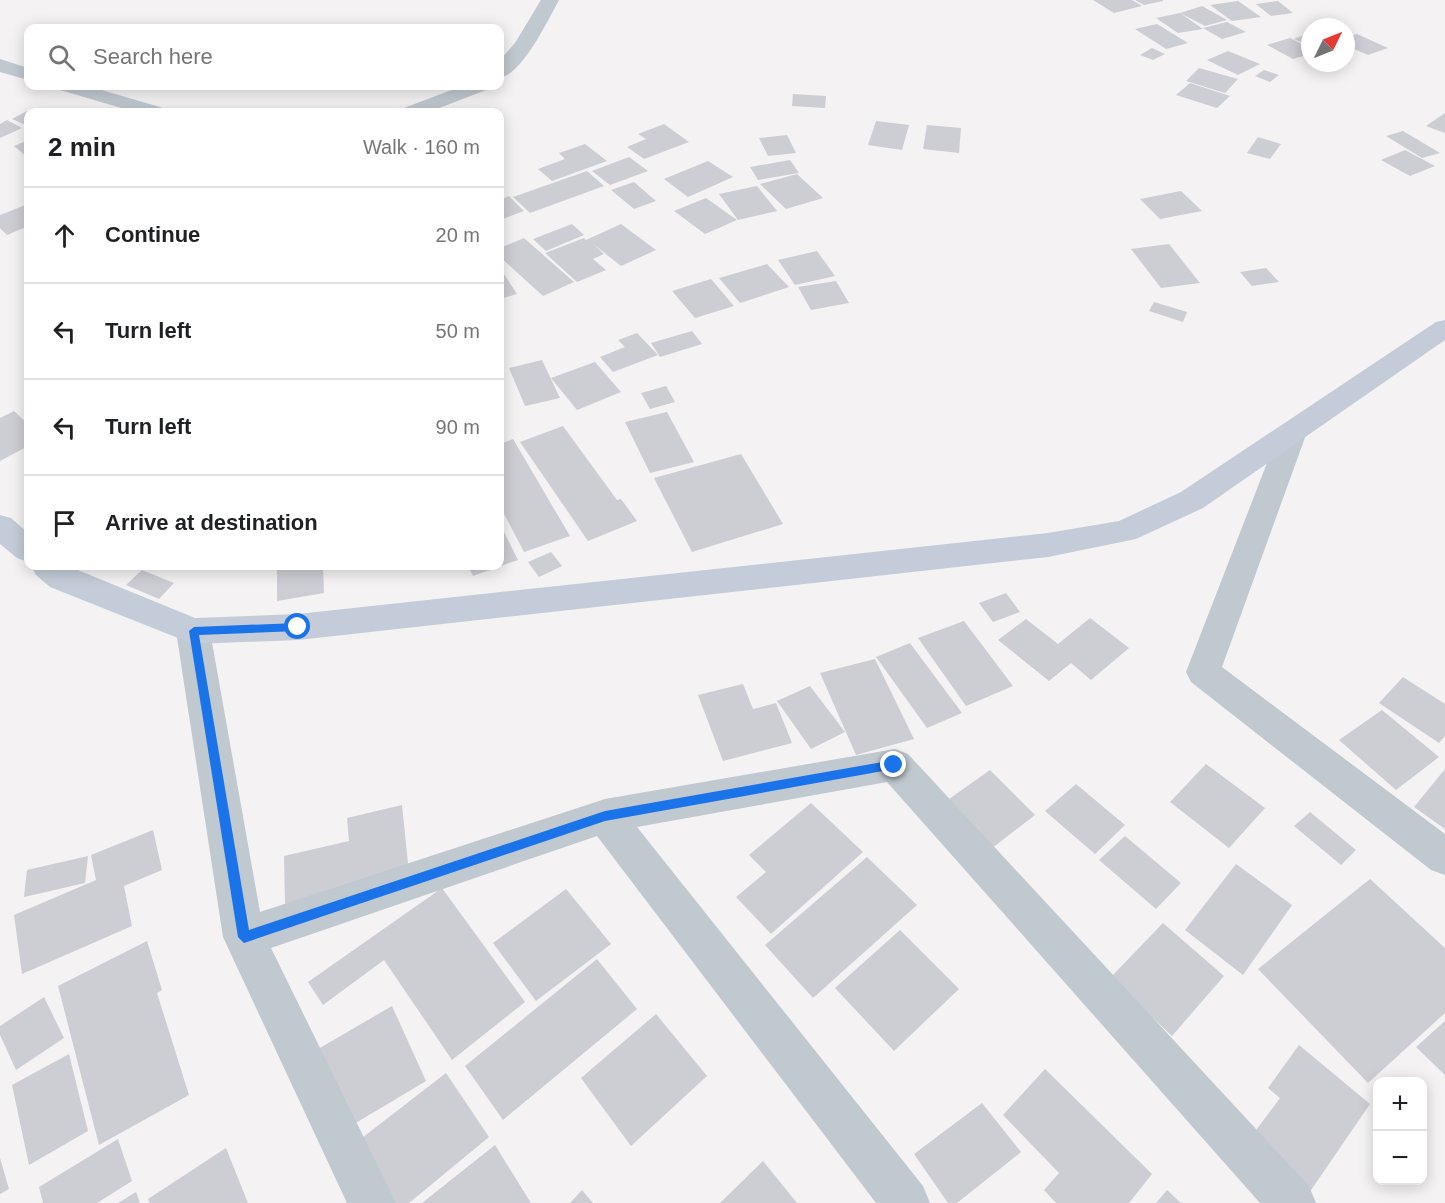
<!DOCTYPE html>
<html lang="en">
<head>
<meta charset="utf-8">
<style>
  :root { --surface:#fff; --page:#f2f2f2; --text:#202124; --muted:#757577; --line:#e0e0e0 }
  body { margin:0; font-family:Helvetica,sans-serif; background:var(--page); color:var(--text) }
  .controls { position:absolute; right:18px; bottom:18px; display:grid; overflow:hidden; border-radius:12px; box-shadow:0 3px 15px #0003 }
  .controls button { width:54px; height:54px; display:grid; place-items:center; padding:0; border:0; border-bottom:2px solid var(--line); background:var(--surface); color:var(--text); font:30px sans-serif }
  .compass { position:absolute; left:1301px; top:18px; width:54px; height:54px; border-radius:50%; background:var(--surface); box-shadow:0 3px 15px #0003; rotate:47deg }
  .stop { position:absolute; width:18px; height:18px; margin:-14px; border:4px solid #1a73e8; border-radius:50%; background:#fff }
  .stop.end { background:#1a73e8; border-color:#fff; box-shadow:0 2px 6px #0008 }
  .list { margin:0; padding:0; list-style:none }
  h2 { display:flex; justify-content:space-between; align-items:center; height:78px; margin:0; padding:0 24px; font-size:26px }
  h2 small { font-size:20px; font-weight:400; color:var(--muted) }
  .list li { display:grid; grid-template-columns:39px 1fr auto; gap:18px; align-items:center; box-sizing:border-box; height:96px; padding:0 24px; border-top:2px solid var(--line) }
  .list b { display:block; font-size:22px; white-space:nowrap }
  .list em { font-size:20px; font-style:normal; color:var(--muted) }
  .icon { flex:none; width:33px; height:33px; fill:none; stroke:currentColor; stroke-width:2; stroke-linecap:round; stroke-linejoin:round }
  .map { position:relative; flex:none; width:1445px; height:1203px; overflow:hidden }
  .search { position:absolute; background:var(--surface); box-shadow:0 3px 15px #0003; left:24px; top:24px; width:480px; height:66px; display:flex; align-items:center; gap:15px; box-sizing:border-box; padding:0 21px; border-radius:12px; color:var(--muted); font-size:22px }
  .panel { position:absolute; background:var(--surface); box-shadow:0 3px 15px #0003; left:24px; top:108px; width:480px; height:462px; border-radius:12px }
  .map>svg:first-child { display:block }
  .building { fill:#ccced4 }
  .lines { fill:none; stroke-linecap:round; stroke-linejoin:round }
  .street { fill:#c0c8d0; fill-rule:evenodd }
  .secondary { fill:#c3ccd8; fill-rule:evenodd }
  .route { fill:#1a73e8 }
</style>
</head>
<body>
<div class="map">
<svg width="1445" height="1203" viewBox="0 0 1445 1203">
  <rect width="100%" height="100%" fill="#f4f2f2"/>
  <path class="building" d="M1093,0H1132L1142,6L1114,13Z
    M1135,0H1163V1L1144,5Z
    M1238,1L1261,17L1232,21L1210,5Z
    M1278,1L1293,13L1271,16L1256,4Z
    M1202,6L1227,20L1205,26L1180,13Z
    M1180,13L1203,29L1178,33L1156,18Z
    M1227,22L1246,32L1222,39L1203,28Z
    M1157,24L1188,43L1166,49L1135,29Z
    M1310,33V46L1294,39Z
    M1357,34L1388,48L1368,55L1349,47L1346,48V37Z
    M1290,38L1310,48V54L1293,59L1267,45Z
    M1152,48L1165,54L1153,60L1140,55Z
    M1228,51L1260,64L1238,75L1207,60Z
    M1199,68L1238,79L1225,93L1186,81Z
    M1264,70L1279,75L1270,82L1255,76Z
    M1190,83L1230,96L1217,108L1176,95Z
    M793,94L826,96L825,108L792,106Z
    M27,111L28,126L12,119Z
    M1445,113V133L1426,126Z
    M7,120L22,128L0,138V124Z
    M876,121L909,125L902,150L868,145Z
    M664,124L689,142L644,159L627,147L646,139L638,134Z
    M927,125L961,128L959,153L923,149Z
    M1403,131L1440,153L1422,158L1386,136Z
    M787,135L796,153L768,156L759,138Z
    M1258,137L1281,144L1270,159L1247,153Z
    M28,140V158L14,146Z
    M585,144L607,161L552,181L538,169L565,159L559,153Z
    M1405,150L1435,166L1410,176L1381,160Z
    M629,157L648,171L610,185L592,171Z
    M790,160L799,173L758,180L750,167Z
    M708,161L733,177L688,197L664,179Z
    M587,171L604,186L530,213L513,197Z
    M797,174L823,198L786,209L760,184Z
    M634,182L656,201L634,209L611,190Z
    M757,186L777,211L738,220L719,194Z
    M1181,191L1202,211L1160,219L1140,199Z
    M509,196L524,211L500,220V200Z
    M706,198L737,220L705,234L674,211Z
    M28,204V226L7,235L0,228V215Z
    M572,224L584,235L546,251L533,239Z
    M621,224L656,250L621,266L592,243L604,254L593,259L606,270L577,282L545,253L584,238L586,240Z
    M524,238L574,282L543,296L500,257V248Z
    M1169,244L1200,283L1161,288L1131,249Z
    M817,251L835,276L795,285L778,260Z
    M767,264L789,287L740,303L719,278Z
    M500,268L517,294L500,299Z
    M1266,268L1279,282L1252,286L1240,272Z
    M711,279L734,306L695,318L672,291Z
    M836,281L849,303L811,310L798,287Z
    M1154,302L1187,312L1183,322L1149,311Z
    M692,331L702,344L660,357L651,343Z
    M637,333L658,355L613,372L600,357L625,347L618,340Z
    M542,360L560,398L525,406L509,368Z
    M595,362L621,392L577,410L551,378Z
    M666,386L675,402L650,409L641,393Z
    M14,411L28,424V446L0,461V418Z
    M667,412L694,462L650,473L625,422Z
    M563,426L617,500L621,499L637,521L588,541L520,442Z
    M513,439L570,536L524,552L500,506V444Z
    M741,454L783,524L692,552L654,478Z
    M501,526L518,560L473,576L468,566H500V527Z
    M551,552L562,566L539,577L528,562Z
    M277,566H323L324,593L277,601Z
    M142,570L174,583L159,599L126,585Z
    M1006,593L1020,612L993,622L979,603Z
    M1090,618L1129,648L1091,680L1071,663L1049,681L998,640L1026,619L1058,644Z
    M964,621L1013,686L966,706L918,638Z
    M910,643L962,713L927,728L876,657Z
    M875,659L914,739L856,755L820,673Z
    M1403,677L1445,704V736L1439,743L1379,703Z
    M743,684L753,709L776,703L792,743L723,761L698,695Z
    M810,686L845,732L811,749L777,701Z
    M1382,710L1439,757L1396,790L1339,740Z
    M1206,764L1265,808L1229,848L1170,802Z
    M1445,769V829L1414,807Z
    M990,770L1035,815L987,852L942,804Z
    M1076,784L1125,825L1095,854L1045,811Z
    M811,803L863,852L771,934L736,897L766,872L749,855Z
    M402,805L409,873L285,904L284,856L349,841L347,818Z
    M1310,812L1356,850L1341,865L1294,826Z
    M153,830L162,870L124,886L132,926L22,974L14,915L96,880L91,855Z
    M1125,836L1181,883L1156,909L1099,860Z
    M88,856L85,883L24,897L27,870Z
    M867,857L917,905L813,998L765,945Z
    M1236,864L1292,905L1243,975L1185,930Z
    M1370,879L1445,948V1013L1368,1083L1258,969Z
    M442,888L525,1002L452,1060L384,960L323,1005L308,982Z
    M566,889L611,944L536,1001L493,943Z
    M1163,923L1224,976L1172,1036L1110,978Z
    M900,930L959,989L894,1051L835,988Z
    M147,941L162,990L157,993L189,1095L99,1145L58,986Z
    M597,959L637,1009L503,1120L465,1066Z
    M44,997L64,1038L16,1070L0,1035V1026Z
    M392,1006L426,1081L349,1127L318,1049Z
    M656,1014L707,1076L631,1146L581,1078Z
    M1445,1021V1075L1416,1047Z
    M1299,1045L1370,1104L1305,1199L1245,1145L1280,1098L1268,1088Z
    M69,1054L88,1131L29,1165L12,1085Z
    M1045,1069L1152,1174L1129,1203H1056L1044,1190L1059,1173L1003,1115Z
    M446,1073L489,1137L409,1203H395L358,1141Z
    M982,1103L1021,1152L957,1203H948L914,1154Z
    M118,1139L132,1181L97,1203H43L39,1187Z
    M495,1145L531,1203H422Z
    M226,1148L248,1203H150L148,1199Z
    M0,1158L9,1189L0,1194Z
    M763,1161L797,1203H720Z
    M582,1190L593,1203H570Z
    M1167,1190L1181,1203H1156Z
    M136,1192L140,1203H118Z"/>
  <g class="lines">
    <path class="street" d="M541,0H559C548,20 523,73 500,78V60L515,43Z
      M0,59L28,68V80L0,72Z
      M57,86H88L163,108L167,112H135L60,90Z
      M462,86H489L486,90L429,112H400L404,108Z
      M1293,422L1303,425L1307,432L1222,667L1445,834V875L1431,870L1191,682L1186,672L1279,432L1283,425Z
      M193,618L205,622L210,631L260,912L605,799L895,749L908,754L1309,1186L1316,1203H1260L887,782L637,827L923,1186L930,1203H876L597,836L271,948L396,1203H347L223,937L176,631L181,622Z"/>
    <path class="secondary" d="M1445,320V340L1203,508L1136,539L1048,557L298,640L193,644L50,587L36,575L31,566H68L195,618L298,614L1048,533L1119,521L1181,492L1436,322Z
      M0,515L11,518L28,533V562L17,558L0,544Z"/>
  </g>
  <path class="route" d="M298,623L303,627L298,631L199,635L249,930L605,811L894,760L900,765L894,769L605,821L244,943L238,937L189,631L194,627Z"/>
</svg>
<div class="controls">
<button>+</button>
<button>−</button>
</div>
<svg class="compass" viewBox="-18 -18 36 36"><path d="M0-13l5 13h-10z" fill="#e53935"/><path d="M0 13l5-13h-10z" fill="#757577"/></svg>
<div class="stop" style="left:298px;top:627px"></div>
<div class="stop end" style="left:894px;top:765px"></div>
<div class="search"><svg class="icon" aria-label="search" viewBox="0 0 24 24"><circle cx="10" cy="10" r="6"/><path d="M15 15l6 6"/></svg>Search here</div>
<section class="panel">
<h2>2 min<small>Walk · 160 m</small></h2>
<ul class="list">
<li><svg class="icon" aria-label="ahead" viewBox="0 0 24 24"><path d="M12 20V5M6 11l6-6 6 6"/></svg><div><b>Continue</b></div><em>20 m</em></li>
<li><svg class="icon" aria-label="left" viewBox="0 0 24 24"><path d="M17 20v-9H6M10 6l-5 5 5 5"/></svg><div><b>Turn left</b></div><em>50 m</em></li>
<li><svg class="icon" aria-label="left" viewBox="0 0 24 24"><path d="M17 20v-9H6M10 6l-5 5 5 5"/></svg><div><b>Turn left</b></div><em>90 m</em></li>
<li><svg class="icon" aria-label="arrive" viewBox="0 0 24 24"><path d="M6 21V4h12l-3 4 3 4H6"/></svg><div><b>Arrive at destination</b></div></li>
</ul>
</section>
</div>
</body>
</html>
